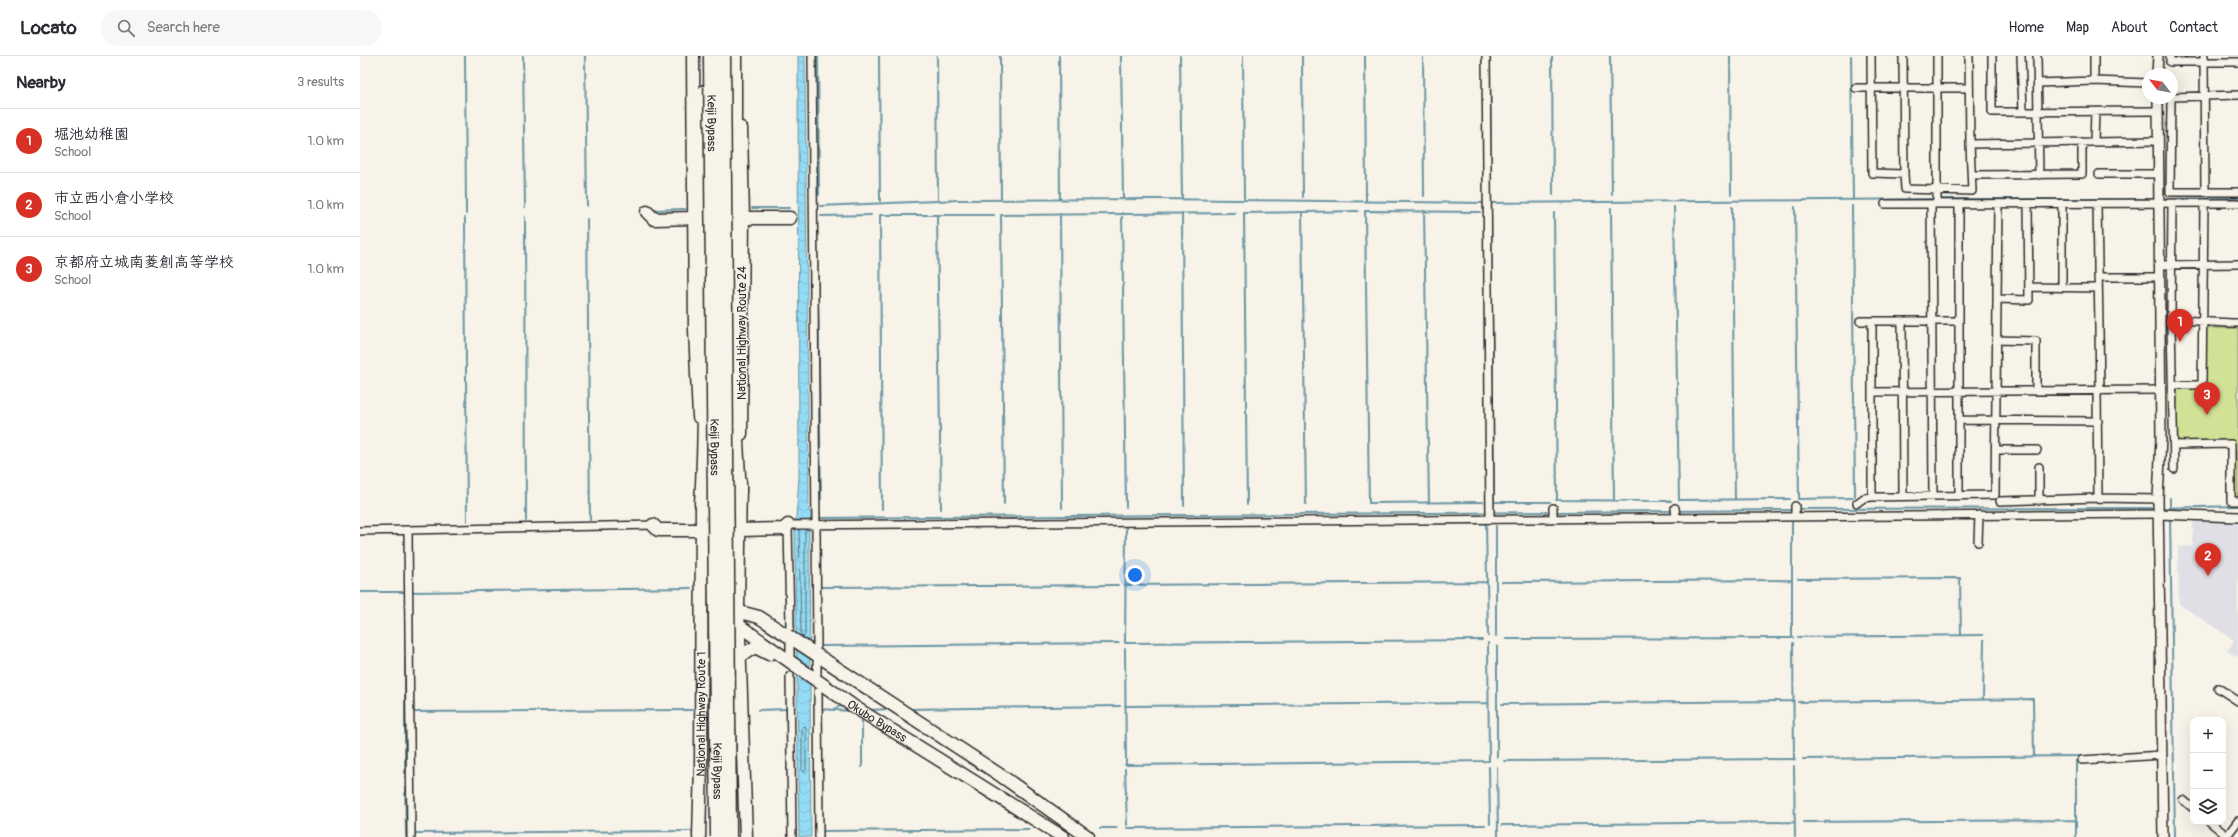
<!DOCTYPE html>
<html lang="en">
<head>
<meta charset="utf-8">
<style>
  :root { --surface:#fff; --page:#f7f7f7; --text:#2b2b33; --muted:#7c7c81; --line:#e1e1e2; --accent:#d93025 }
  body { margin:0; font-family:Pangolin,"Klee One",sans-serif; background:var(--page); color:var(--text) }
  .controls { position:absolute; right:12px; bottom:12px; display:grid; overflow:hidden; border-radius:8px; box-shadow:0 4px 16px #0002 }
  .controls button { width:36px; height:36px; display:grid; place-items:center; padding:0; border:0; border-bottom:1px solid var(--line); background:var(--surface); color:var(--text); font:20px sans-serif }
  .compass { position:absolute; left:1782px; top:12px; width:36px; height:36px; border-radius:50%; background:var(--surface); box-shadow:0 4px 16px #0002; rotate:301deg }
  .you { position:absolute; left:775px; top:519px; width:14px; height:14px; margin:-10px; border:3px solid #fff; border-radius:50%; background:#1a73e8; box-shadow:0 0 0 6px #1a73e833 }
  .badge { display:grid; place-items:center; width:26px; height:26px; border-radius:50%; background:var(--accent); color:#fff; font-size:13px; font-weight:700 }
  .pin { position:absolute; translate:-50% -33px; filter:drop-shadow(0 1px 2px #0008) }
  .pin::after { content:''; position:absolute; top:21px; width:14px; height:12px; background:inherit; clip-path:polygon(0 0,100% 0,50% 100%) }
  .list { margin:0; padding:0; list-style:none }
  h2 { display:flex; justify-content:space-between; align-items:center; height:52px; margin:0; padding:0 16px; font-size:17px }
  h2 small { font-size:13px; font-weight:400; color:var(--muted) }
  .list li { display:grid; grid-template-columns:26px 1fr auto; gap:12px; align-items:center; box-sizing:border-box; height:64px; padding:0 16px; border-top:1px solid var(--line) }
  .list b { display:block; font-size:15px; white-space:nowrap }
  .list p { margin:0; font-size:13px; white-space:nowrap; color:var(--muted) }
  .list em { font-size:13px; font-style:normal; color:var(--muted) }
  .icon { flex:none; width:22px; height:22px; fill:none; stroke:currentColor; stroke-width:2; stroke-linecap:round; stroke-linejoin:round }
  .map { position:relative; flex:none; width:1878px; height:781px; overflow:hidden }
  header { display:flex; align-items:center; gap:24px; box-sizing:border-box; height:56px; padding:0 20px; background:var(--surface); border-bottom:1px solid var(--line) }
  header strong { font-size:19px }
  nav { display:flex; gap:22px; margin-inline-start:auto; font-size:14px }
  .search { width:280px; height:36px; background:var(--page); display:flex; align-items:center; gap:10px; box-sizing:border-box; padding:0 14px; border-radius:16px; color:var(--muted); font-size:15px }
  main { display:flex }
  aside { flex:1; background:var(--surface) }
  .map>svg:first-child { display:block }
  .built { fill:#e0dfe6 }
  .garden { fill:#d1e195; stroke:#7e8660 }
  .water { fill:url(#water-waves); stroke:#6a95a4 }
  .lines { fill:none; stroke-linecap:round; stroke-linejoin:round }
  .shore { stroke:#55727c; stroke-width:1 }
  .stream { stroke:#6a95a4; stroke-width:2 }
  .minor-casing { stroke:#2b2b2b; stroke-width:10 }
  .tertiary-casing { stroke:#2b2b2b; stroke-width:12 }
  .trunk-casing { stroke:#2b2b2b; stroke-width:15 }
  .motorway-casing { stroke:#2b2b2b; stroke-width:17 }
  .minor { stroke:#f7f3e8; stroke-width:7 }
  .tertiary { stroke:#f7f3e8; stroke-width:9 }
  .trunk { stroke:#f7f3e8; stroke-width:12 }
  .motorway { stroke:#f7f3e8; stroke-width:14 }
  .motorway-bridge-casing { stroke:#2b2b2b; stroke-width:17; stroke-linecap:butt }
  .motorway-bridge { stroke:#f7f3e8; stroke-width:14 }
  .labels { text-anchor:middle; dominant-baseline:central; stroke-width:3; stroke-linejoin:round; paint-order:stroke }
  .street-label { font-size:12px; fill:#2b2b2b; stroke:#f7f3e8 }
</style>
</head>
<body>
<header>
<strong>Locato</strong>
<div class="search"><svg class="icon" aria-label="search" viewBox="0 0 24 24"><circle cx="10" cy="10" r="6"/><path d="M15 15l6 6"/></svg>Search here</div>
<nav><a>Home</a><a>Map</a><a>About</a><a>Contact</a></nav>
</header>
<main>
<aside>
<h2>Nearby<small>3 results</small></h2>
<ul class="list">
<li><span class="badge">1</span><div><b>堀池幼稚園</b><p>School</p></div><em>1.0 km</em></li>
<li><span class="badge">2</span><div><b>市立西小倉小学校</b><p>School</p></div><em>1.0 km</em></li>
<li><span class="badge">3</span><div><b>京都府立城南菱創高等学校</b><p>School</p></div><em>1.0 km</em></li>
</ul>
</aside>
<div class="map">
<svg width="1878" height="781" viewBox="0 0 1878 781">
  <defs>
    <pattern id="water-waves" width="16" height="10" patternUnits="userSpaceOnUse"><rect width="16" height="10" fill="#94dcf5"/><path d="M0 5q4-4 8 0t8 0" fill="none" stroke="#80bdd2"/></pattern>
  </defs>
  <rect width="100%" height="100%" fill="#f7f3e8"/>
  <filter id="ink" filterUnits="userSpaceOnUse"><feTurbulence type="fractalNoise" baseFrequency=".025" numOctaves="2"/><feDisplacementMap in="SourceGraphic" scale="8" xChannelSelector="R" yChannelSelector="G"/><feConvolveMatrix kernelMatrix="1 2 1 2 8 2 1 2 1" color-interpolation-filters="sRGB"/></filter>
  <g filter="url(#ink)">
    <path class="built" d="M1833,465H1878V601L1867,595L1874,584L1819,548L1818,491L1833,490Z"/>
    <path class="garden" d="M1846,272H1878V442H1873V386L1819,387L1816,385L1817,334L1818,331H1844V274Z"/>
    <path class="water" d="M438,0H445V7L449,456L452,457L449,474L451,781H439L435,475L439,422Z"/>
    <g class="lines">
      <path class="shore" d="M439,473L441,579L443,581L445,579V473
        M444,670L446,672V714L444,716L442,714V672Z"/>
      <path class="stream" d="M105,0L106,158
        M163,0L165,151
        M225,0L227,150
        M458,0L459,139
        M519,0L520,145
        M577,0L578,145
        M640,0L641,144
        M699,0L700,144
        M761,0L763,143
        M820,0L822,143
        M883,0L884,142
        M942,0L943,141
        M1005,0L1006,146
        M1063,0L1064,140
        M1130,0L1131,140
        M1192,0L1193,139
        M1250,0L1252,139
        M1370,0L1371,138
        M1491,0L1493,143
        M1579,143H1797
        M1801,143L1878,142
        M1129,147L1575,143
        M460,150L599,144L795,143L1125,147
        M1492,150L1495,440
        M1314,151L1319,444
        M1372,151L1375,444
        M1435,151L1439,443
        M392,152H429
        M1251,152L1254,445
        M292,154L325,153
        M1005,155L1009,447L1123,446
        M1006,155L1120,156
        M1064,155L1069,447
        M1131,156L1134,446
        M762,157L766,451
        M822,157L824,450
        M884,157L887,449
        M884,157L998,155
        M942,157L946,448
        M1194,157L1197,444
        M700,158L702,452
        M520,159L522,453
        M520,159H634
        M577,159L581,453
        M641,159L644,448
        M641,159L876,157
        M461,160L511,159
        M165,161L166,465
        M105,162L107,465
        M227,163L230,464
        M457,170L461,443
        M1810,442V452
        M1438,443L1493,442
        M1196,444L1311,445
        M1319,444L1430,443
        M1134,446H1190
        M1801,452L1878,450
        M1437,453L1796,452
        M1195,456L1432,454
        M1810,460L1815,781
        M457,462L1190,456
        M1432,464V582
        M1140,467L1217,466
        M1016,468L1126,467L1128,580
        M850,469H925
        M1136,470V580
        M1438,523L1600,522L1601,579
        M1142,526L1432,524
        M765,529L1127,526
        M462,531L758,529
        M0,536H45
        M53,536L331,532
        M1438,581L1623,579
        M1146,583L1433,582
        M765,587L1122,584
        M765,587L766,469
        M1433,587L1434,704
        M462,590L759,587
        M1137,590V701
        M765,593L766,709
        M45,595V536
        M45,600V717
        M1623,642L1624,584
        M1438,646L1673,643L1674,701
        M1142,648L1434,645
        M765,650L1128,647
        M461,653L490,655
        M474,653L480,650
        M547,653L760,650
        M398,654L427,653
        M509,654L530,653
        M54,656L332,654
        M502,665V711
        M1443,703L1721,700
        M1144,705L1435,703
        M1716,705V781
        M765,709L1129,705L1128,587
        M1434,710L1435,781
        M1129,711L1130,768
        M1137,711L1138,781
        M765,713L767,769
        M45,721L46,781
        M1443,766L1716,764
        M1142,769L1435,766
        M740,772H757
        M767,772L1125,769
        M463,775L669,773
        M56,777L331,775"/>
      <defs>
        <path id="minor" d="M452,0L457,590
          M1126,0L1130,463
          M1511,0L1512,117L1544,118L1545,133L1612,135L1610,88L1798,85
          M1543,0L1544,118
          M1577,0V148
          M1609,0L1610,88
          M1632,0V56L1798,55
          M1661,0L1663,56
          M1677,0L1679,119
          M1734,0V25
          M1810,0V6H1878
          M1844,0L1845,136
          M1678,27L1734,25L1788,27
          M1496,32H1609
          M1812,41L1878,39
          M1811,42L1810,136H1878
          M1734,86L1735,56
          M1739,118H1798
          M1612,119L1722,118V86
          M1525,148L1878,147
          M1571,148L1573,440
          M1599,148V440
          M1702,148V231
          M1737,148L1740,334
          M1812,148L1811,264L1814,413
          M1799,209L1878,208
          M1738,221H1799
          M1669,231L1738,232
          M1637,243L1669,244L1668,148
          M1811,264C1834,264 1855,267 1878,267
          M1500,265H1599
          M1542,265L1543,440
          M1636,284L1676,285V335
          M1814,329H1842L1844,147
          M1737,334L1738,442
          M1512,336L1800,334
          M1599,364L1738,365
          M1814,389L1871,388V445H1878
          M1636,394H1677
          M1512,441V265
          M1640,445L1738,442L1798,443
          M1679,445V411
          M1497,447L1504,442L1512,441L1635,439L1638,148
          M1315,452L1316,461
          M1435,457V450
          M1193,462V452
          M425,469L1799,458
          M428,469L430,571
          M0,475L296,469
          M48,475L51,781
          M1618,486L1619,459
          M430,587V599
          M457,606V617
          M430,620L432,781
          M1858,632L1878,645
          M458,636L459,781
          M1722,704L1802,699
          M1823,744L1833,752
          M1850,766L1867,780
          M1866,781L1878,765"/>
        <path id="tertiary" d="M1797,18L1798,0
          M1798,42L1801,382L1798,443L1803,781
          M1799,458L1878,461"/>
        <g id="trunk">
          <path d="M333,0L335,274L339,361"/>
          <path d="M381,72L383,162L381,378"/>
          <path d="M287,156L294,163L335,162"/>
          <path d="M383,162H430"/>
          <path d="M380,426L378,554L386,781"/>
          <path d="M293,469L298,474H342"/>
          <path d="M379,474L424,473L428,469"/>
          <path d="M372,554L399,561L640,719L728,781"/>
          <path id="s1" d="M374,566L493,650L703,781"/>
          <path d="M379,601L395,591L409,598"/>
          <path id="s2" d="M339,781L341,709L342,439"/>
        </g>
        <path id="motorway" d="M374,0V353L379,436
          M342,448C350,311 340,173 345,36"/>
      </defs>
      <use href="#minor" class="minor-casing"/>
      <use href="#tertiary" class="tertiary-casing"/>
      <use href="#trunk" class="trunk-casing"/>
      <use href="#motorway" class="motorway-casing"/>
      <use href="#minor" class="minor"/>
      <use href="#tertiary" class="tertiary"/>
      <use href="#trunk" class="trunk"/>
      <use href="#motorway" class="motorway"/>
      <defs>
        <g id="motorway-bridge">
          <path id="s3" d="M351,0L358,781"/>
          <path d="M363,0L369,781"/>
        </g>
      </defs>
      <use href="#motorway-bridge" class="motorway-bridge-casing"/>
      <use href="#motorway-bridge" class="motorway-bridge"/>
    </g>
  </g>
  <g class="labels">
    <g class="street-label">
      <text stroke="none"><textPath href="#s3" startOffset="67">Keiji Bypass</textPath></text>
      <text transform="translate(382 277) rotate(-90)">National Highway Route 24</text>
      <text stroke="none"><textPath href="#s3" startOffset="391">Keiji Bypass</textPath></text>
      <text stroke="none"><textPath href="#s2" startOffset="123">National Highway Route 1</textPath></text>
      <text stroke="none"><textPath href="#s1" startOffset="174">Okubo Bypass</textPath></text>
      <text stroke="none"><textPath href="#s3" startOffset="715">Keiji Bypass</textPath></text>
    </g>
  </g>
</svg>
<div class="controls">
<button>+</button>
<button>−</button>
<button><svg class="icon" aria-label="layers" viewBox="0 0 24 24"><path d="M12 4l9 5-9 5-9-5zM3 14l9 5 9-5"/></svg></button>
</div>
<svg class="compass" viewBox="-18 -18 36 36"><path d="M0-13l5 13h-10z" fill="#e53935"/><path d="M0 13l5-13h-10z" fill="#7c7c81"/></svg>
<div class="you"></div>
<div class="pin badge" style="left:1820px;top:286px">1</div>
<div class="pin badge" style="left:1848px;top:520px">2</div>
<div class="pin badge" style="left:1847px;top:359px">3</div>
</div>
</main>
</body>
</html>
